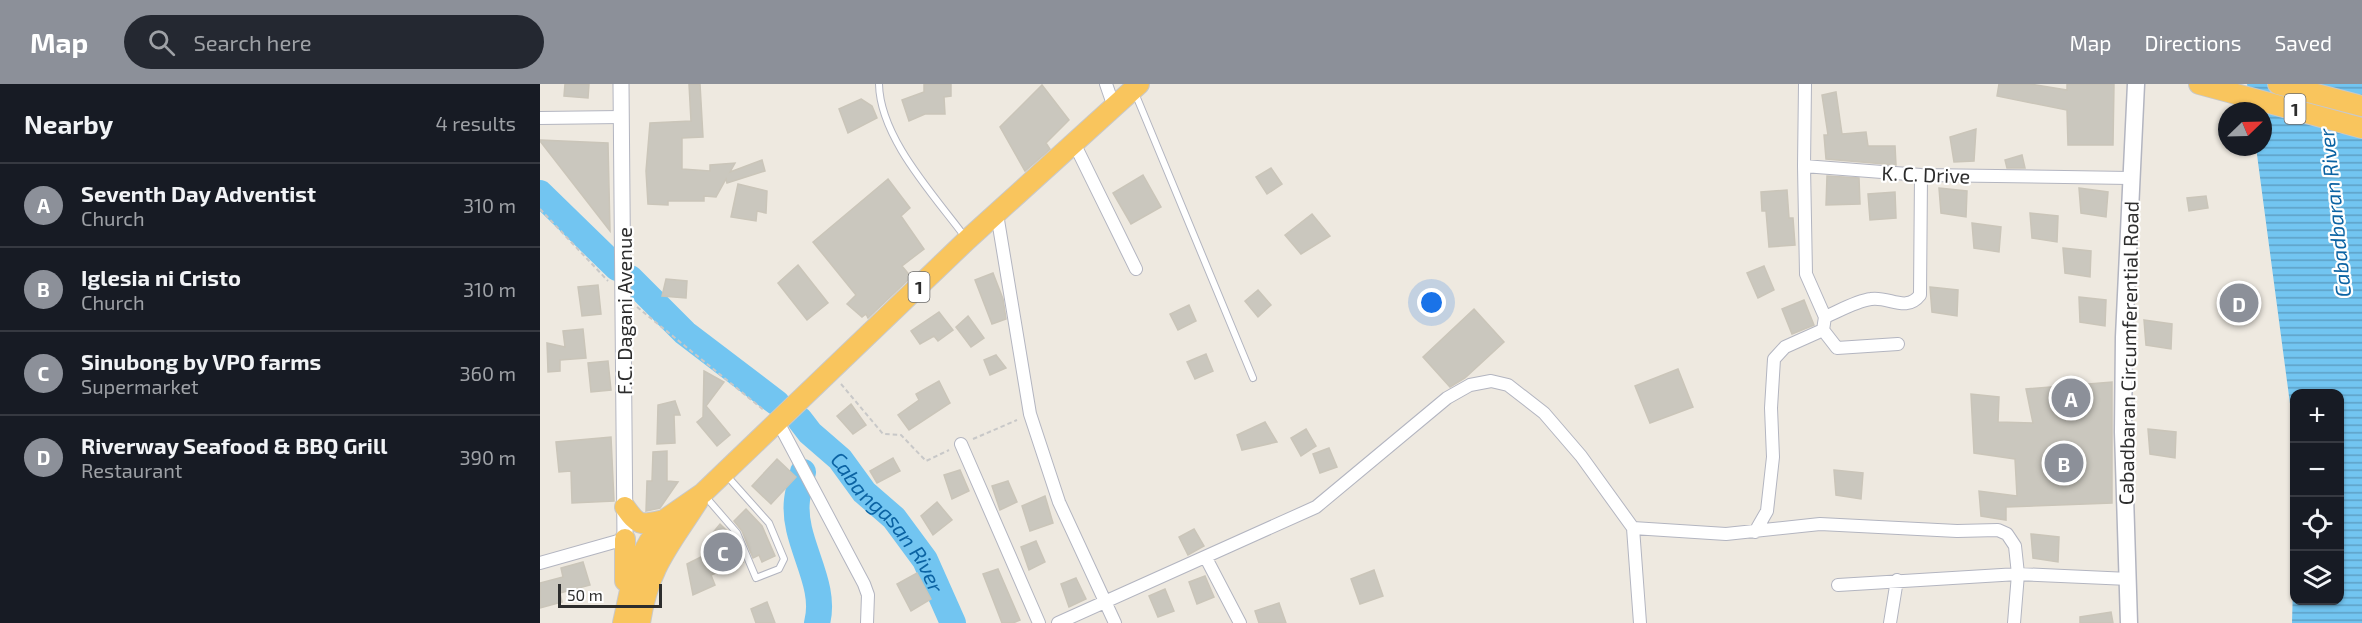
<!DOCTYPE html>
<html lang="en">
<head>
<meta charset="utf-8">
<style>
  :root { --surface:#171b24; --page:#242831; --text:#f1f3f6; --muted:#9ea1a6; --line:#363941; --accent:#8c9099 }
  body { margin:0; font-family:"Exo 2",sans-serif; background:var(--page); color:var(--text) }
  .controls { position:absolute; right:18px; bottom:18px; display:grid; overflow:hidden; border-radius:12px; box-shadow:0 2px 4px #0004 }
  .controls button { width:54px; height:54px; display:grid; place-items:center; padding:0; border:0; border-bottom:2px solid var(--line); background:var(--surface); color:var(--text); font:30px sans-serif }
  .compass { position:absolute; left:1678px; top:18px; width:54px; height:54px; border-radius:50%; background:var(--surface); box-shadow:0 2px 4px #0004; rotate:67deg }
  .scale { position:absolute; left:18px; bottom:15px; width:104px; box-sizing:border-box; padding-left:6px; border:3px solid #2d2d2d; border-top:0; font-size:16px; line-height:21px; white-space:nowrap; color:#2d2d2d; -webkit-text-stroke:4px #fff; paint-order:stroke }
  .you { position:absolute; left:892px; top:219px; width:21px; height:21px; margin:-15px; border:4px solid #fff; border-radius:50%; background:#1a73e8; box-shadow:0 0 0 9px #1a73e833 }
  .badge { display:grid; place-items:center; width:39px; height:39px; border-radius:50%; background:var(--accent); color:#fff; font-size:20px; font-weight:700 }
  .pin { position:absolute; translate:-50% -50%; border:3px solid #fff; box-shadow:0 2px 6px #0006 }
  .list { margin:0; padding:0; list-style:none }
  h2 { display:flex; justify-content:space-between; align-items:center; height:78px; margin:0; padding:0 24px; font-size:26px }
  h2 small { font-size:20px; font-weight:400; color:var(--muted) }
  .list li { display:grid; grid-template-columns:39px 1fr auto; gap:18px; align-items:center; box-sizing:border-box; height:84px; padding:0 24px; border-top:2px solid var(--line) }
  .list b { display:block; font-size:22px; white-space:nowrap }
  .list p { margin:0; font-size:20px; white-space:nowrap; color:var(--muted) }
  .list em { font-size:20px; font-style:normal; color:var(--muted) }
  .icon { flex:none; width:33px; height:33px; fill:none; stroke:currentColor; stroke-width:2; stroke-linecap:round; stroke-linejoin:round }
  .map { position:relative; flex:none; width:1822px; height:539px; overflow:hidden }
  header { display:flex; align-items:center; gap:36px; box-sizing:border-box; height:84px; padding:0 30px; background:var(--accent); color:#fff }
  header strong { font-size:28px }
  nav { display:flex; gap:33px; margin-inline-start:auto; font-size:21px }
  .search { width:420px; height:54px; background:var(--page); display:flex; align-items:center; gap:15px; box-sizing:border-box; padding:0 21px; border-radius:33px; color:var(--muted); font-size:22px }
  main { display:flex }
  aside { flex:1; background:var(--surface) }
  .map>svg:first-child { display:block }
  .water { fill:url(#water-rules) }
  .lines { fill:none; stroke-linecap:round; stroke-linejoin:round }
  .river { stroke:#72c5f1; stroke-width:26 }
  .building { fill:#cac7be; stroke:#cac5b9; stroke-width:1.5 }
  .service-casing { stroke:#b3b5c0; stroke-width:8 }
  .minor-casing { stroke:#b3b5c0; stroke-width:14 }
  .tertiary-casing { stroke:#b3b5c0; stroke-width:17 }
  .secondary-casing { stroke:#b3b5c0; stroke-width:19 }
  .trunk-casing { stroke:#c8c8c8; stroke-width:22 }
  .path { stroke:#c8c8c8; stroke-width:2; stroke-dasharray:4.5 3; stroke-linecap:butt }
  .service { stroke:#fff; stroke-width:6 }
  .minor { stroke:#fff; stroke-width:12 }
  .tertiary { stroke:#fff; stroke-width:15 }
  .secondary { stroke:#fff; stroke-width:16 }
  .trunk { stroke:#f9c55d; stroke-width:20 }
  .labels { text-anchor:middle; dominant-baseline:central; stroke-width:4.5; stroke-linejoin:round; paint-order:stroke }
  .shield { fill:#fff; stroke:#6c6c6c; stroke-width:1.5 }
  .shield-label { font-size:18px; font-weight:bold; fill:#2d2d2d }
  .street-label { font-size:20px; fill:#2d2d2d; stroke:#fff }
  .water-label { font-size:21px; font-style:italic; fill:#0b63a3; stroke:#fff }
</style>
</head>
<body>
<header>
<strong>Map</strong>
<div class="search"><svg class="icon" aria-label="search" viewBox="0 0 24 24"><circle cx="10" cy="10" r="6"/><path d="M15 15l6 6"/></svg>Search here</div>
<nav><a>Map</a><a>Directions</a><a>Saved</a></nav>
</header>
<main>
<aside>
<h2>Nearby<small>4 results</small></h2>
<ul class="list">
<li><span class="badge">A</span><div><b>Seventh Day Adventist</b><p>Church</p></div><em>310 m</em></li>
<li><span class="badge">B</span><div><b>Iglesia ni Cristo</b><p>Church</p></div><em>310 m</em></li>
<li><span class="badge">C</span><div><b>Sinubong by VPO farms</b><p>Supermarket</p></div><em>360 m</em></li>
<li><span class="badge">D</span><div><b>Riverway Seafood &amp; BBQ Grill</b><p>Restaurant</p></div><em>390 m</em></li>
</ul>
</aside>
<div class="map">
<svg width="1822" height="539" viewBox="0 0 1822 539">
  <defs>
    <pattern id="water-rules" width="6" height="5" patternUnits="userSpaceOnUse" patternTransform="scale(1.5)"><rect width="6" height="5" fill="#72c5f1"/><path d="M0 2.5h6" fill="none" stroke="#5ea0c4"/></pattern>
  </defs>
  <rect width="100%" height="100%" fill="#eee9e0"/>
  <path class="water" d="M1707,0H1822V539H1752L1754,464V516H1800V310H1754V350L1716,63H1723V27H1711Z"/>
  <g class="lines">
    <g class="river">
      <path d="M0,109L77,184"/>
      <path d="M90,194L145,249L237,319"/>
      <path id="s1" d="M260,336L270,349L300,375L324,408L354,434L385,476L413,539"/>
      <path d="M263,388C261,397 258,407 257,416C252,458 288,498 277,539"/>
    </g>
  </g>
  <path class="building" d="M25,0H49L48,14L24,12Z
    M149,0H160L163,53L142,54V85L170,87V81L195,79L190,88L222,76L225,87L187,99L186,95L176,113L164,112V117H128V121L108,120L106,87L110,39L151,37Z
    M384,0H411V12L404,13L405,30H385L369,37L362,16L384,8Z
    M1459,0H1490L1527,6V0H1574L1573,61H1528L1527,26L1457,12Z
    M502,1L529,36L506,59L510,65L485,87L460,43Z
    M1296,8L1302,50L1326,48L1328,62H1355L1356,81L1286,75L1284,51H1288L1282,11Z
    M321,15L332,22L337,34L308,49L299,25Z
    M1436,45L1434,77L1414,78L1410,53Z
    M0,56L68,59L70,147L0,57Z
    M1482,71L1485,84H1467L1465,76Z
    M731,84L742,100L727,110L716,93Z
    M603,91L621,123L591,140L573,109Z
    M1287,92L1319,94L1320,120L1286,121Z
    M348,95L370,124L361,132L384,165L362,182L371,193L328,234L326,230L322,233L307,220L316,211L273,158Z
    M198,100L227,107L226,129L217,127L216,137L191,133Z
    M1399,104L1427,107L1426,133L1401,129Z
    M1539,104L1568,108L1566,133L1541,129Z
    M1247,106L1249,134H1253L1255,161L1229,163L1226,127H1222L1221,108Z
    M1355,108L1356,134L1330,136L1328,110Z
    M1666,112L1668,124L1649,127L1647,114Z
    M1490,129L1518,132L1517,158L1492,154Z
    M772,130L790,152L761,170L745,151Z
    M1432,139L1461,143L1459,168L1434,164Z
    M1523,164L1551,167L1550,193L1525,189Z
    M258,181L288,219L267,236L238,199Z
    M1224,182L1234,206L1218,214L1207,189Z
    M453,189L463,215L466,235L452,240L435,196Z
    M126,195L147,197L146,214L122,212Z
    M58,201L61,230L42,232L38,203Z
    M1390,203L1418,206L1417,232L1392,228Z
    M718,206L731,221L718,233L705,217Z
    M1539,213L1566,216L1565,242L1540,238Z
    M1264,216L1274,241L1252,250L1242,225Z
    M649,221L656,237L638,246L630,230Z
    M934,225L964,258L925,294L910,303L883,273Z
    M399,228L413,246L398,257L394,252L380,260L371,247Z
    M428,232L444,254L431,263L416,243Z
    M1604,236L1632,240L1631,265L1606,261Z
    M43,245L46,274L20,276V287L8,288L7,259L25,263L23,247Z
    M666,270L673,287L655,295L647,278Z
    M456,271L466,284L450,291L444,276Z
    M68,277L71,306L51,308L48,279Z
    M1138,285L1153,323L1110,339L1095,302Z
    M164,287L184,298L166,322L190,351L177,362L157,338L163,333Z
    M399,297L410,319L369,346L358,331L379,316L376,310Z
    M1572,298V419L1466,423V436L1441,432L1439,407L1477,412L1475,375L1434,369L1431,310L1459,313L1458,338L1493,339L1486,305Z
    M135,317L140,331H134L135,359L117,360L118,321Z
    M311,320L326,341L313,350L297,332Z
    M725,338L737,358L702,366L697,351Z
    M766,345L776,362L761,372L751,354Z
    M1608,345L1636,348L1635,374L1610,370Z
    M71,353L74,417L32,419L31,387L19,388L16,358Z
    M789,364L797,383L780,389L773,370Z
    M127,367V397L138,398L120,424L106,427L107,397H112L113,368Z
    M353,374L360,387L337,399L330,387Z
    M237,375L256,393L231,420L212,402Z
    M420,386L429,407L412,415L404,391Z
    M1294,386L1323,389L1321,415L1296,411Z
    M468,397L477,418L460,426L452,402Z
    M505,412L513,439L490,447L482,422Z
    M397,418L412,436L393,451L381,432Z
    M206,425L222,442L235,472L222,478L219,471L213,474L202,447L194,437Z
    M180,440L192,452L203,478L171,491L175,501L153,511L147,480L171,468L166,457Z
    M654,445L664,462L648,471L639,453Z
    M1491,450L1519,453L1518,478L1493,474Z
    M496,457L505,478L489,486L481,463Z
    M43,478L50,501L20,509L22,518L0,524V499L23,493L21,484Z
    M458,485L480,536L473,539H462L443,490Z
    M834,486L843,512L820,520L811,495Z
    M377,489L391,515L371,527L357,500Z
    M665,492L674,513L657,520L649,498Z
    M536,494L546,515L529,523L521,500Z
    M625,505L634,527L618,533L609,512Z
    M227,518L235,539H216L211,525Z
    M739,519L746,539H719L715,527Z
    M1571,528L1573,539H1540V533Z"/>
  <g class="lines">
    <defs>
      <path id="service" d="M339,0C340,54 394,111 425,153
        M595,9L713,294
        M165,412L197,449L216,494L239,485L244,475L229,439L187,392"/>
      <path id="minor" d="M566,0L574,23
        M1265,0L1264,82L1381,91L1590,94
        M0,34L81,33
        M535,61L596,185
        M1264,82L1266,190L1285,233L1283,246L1297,264L1358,260
        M457,130L490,330L519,418L575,539
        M1285,233C1299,227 1316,217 1331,215C1349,212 1366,229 1380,211L1381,91
        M238,338L324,500L328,511L327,539
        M421,360L499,539
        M1093,444L1186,450L1280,440L1417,447L1458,446L1467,450L1475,462L1478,490L1474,539
        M1215,448L1227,427L1233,373L1231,324L1234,275L1245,263L1283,246
        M666,474L700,539
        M0,479L85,455
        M1298,501L1478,490L1589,495
        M518,539L776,423L907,314L930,301L951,297L968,301L1004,329L1041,372L1093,444L1100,539
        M1350,539L1357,496"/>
      <path id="tertiary" d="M81,0L85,455"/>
      <path id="secondary" d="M1589,539L1583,348L1584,253L1596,0"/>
      <path id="trunk" d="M1659,0L1822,44
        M1738,0L1822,22
        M85,423C99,443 101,441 124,436
        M85,497V455
        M83,539L95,483L109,458L124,436L163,409L427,156L599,0
        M100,539C108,484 130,461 158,417"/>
    </defs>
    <use href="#service" class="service-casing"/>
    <use href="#minor" class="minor-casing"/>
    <use href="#tertiary" class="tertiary-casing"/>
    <use href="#secondary" class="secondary-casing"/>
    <use href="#trunk" class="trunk-casing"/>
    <path class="path" d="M0,125L68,197
      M97,223L225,327
      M301,300L343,350L361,351L386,377L409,366
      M433,355L477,336"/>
    <use href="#service" class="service"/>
    <use href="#minor" class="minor"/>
    <use href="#tertiary" class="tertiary"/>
    <use href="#secondary" class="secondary"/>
    <use href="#trunk" class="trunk"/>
  </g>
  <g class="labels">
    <g class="shield">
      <rect x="1744.5" y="10" width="21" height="30" rx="4.5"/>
      <rect x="368.5" y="188" width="21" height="30" rx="4.5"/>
    </g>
    <g class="shield-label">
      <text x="1755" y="25">1</text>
      <text x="379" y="203">1</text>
    </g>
    <g class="street-label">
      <text transform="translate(1386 90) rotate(2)">K. C. Drive</text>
      <text transform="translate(84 227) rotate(-90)">F.C. Dagani Avenue</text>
      <text transform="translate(1588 269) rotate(-89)">Cabadbaran Circumferential Road</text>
    </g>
    <g class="water-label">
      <text transform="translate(1794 129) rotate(-96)">Cabadbaran River</text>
      <text stroke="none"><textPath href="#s1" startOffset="136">Cabangasan River</textPath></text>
    </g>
  </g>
</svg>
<div class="controls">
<button>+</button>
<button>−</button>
<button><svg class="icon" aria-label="locate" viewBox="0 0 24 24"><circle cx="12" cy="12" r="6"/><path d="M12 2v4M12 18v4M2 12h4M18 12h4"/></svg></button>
<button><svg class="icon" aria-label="layers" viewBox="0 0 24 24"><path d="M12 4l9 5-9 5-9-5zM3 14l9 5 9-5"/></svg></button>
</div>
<svg class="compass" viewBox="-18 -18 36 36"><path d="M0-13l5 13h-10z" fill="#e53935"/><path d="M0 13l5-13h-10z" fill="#9ea1a6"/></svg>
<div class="scale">50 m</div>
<div class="you"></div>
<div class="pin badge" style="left:1531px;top:314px">A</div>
<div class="pin badge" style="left:1524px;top:379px">B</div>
<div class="pin badge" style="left:183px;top:468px">C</div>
<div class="pin badge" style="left:1699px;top:219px">D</div>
</div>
</main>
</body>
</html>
